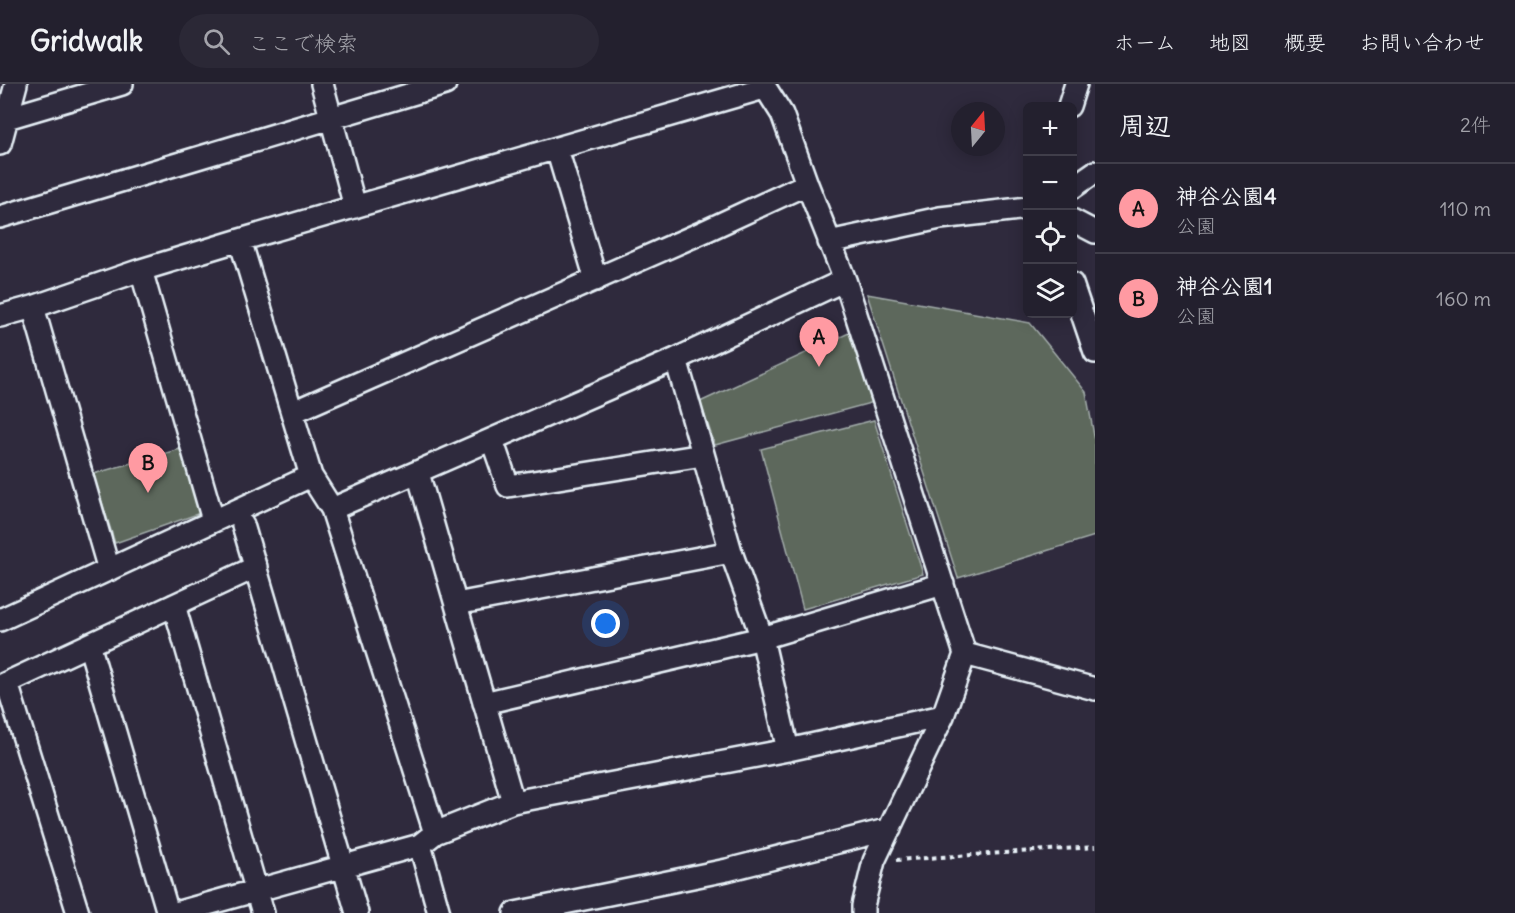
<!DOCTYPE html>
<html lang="ja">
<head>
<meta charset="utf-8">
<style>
  :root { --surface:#23202e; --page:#2b2836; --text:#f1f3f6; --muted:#a3a3aa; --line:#403e4a; --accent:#ff9aa2 }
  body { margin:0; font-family:Delius,"Klee One",sans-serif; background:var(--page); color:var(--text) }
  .controls { position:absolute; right:18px; top:18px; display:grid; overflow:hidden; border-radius:9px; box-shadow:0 3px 15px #0003 }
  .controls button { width:54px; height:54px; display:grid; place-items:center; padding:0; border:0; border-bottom:2px solid var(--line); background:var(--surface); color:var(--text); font:30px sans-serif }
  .compass { position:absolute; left:951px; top:18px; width:54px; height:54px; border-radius:50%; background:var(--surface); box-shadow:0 3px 15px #0003; rotate:18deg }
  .you { position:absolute; left:606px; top:540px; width:21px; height:21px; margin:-15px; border:4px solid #fff; border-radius:50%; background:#1a73e8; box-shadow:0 0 0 9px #1a73e833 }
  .badge { display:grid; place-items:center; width:39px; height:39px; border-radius:50%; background:var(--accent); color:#111; font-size:20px; font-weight:700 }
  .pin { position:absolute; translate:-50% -50px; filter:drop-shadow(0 2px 3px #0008) }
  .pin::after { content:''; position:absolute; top:32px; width:21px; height:18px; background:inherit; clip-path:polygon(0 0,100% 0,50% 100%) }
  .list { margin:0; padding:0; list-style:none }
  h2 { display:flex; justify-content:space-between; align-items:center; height:78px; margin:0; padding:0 24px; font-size:26px }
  h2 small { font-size:20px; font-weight:400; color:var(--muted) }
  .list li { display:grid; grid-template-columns:39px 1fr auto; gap:18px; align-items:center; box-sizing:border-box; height:90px; padding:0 24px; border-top:2px solid var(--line) }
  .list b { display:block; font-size:22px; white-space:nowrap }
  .list p { margin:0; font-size:20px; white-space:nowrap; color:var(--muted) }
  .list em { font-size:20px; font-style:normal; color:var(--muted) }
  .icon { flex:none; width:33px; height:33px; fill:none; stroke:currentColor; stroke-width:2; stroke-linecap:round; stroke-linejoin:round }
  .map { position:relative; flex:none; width:1095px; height:829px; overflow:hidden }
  header { display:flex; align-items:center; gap:36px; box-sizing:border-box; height:84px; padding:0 30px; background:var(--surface); border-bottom:2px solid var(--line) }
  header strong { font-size:28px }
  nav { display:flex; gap:33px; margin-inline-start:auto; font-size:21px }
  .search { width:420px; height:54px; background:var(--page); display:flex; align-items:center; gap:15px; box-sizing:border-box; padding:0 21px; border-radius:33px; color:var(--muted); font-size:22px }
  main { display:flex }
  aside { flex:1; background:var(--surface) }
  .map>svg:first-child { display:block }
  .green { fill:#5d675b; stroke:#a2acaa; stroke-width:1.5 }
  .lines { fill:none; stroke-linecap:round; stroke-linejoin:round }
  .street-casing { stroke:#e8f1f8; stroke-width:26 }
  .path { stroke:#e8f1f8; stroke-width:4; stroke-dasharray:4.5 4.5; stroke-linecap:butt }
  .street { stroke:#2f2a3d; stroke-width:21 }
</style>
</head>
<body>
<header>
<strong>Gridwalk</strong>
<div class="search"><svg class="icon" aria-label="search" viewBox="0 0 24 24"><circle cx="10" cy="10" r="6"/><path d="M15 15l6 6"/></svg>ここで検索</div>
<nav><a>ホーム</a><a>地図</a><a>概要</a><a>お問い合わせ</a></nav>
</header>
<main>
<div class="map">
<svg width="1095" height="829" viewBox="0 0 1095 829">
  <rect width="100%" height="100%" fill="#2f2a3d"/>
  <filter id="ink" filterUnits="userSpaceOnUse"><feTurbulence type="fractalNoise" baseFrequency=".0167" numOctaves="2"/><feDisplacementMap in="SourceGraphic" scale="12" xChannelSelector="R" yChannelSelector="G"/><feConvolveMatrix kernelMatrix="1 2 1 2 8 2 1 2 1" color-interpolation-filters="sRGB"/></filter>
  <g filter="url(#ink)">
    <path class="green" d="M867,210L1030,239L1086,308L1095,357V452L958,494Z
      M851,248L874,318L715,361L700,318Z
      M874,336L923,490L803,525L761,365Z
      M184,364L203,428L115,459L93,390Z"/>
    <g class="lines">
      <defs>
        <path id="street" d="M322,0L355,123
          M763,0L782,30L807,100L845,196L965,570L943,632L874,777L863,822V829
          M1069,22L1076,0
          M7,34L122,0
          M0,60L16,0
          M557,65L596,196
          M1072,104L1095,88
          M0,133L445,0
          M1072,136L1095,148
          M240,156L311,392L332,425L435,749
          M829,158L940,134L1028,124
          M141,186L213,436
          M1072,200L1095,268
          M33,223L109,486
          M0,232L33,223L141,186L240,156L764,4
          M676,275L731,468L762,554L788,666
          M293,328L701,149L807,100
          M492,356L508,402L703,371
          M418,389L513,718
          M332,425L676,275L845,196
          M243,441L357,829
          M456,520L731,468
          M174,521L263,829
          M0,536L311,392
          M89,560L168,829
          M965,570L1095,605
          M7,599L78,829
          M0,602L256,483
          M484,619L762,554L943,500
          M420,761L439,829
          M175,829L420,761L435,749L513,718L788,666L943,632
          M515,829L727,786L890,745"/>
      </defs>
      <use href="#street" class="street-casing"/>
      <path class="path" d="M896,776L1095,763"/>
      <use href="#street" class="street"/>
    </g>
  </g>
</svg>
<div class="controls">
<button>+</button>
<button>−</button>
<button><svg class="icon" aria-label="locate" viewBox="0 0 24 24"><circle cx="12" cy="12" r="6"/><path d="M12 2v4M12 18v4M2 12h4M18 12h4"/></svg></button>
<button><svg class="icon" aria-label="layers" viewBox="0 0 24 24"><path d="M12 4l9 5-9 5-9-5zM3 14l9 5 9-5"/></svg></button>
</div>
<svg class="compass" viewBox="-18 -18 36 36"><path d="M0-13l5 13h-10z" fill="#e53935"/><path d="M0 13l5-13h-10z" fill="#a3a3aa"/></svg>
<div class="you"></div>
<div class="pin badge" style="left:819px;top:283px">A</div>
<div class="pin badge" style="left:148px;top:409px">B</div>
</div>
<aside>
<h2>周辺<small>2件</small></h2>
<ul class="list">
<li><span class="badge">A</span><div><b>神谷公園4</b><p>公園</p></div><em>110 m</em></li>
<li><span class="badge">B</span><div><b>神谷公園1</b><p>公園</p></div><em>160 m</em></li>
</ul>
</aside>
</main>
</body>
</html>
